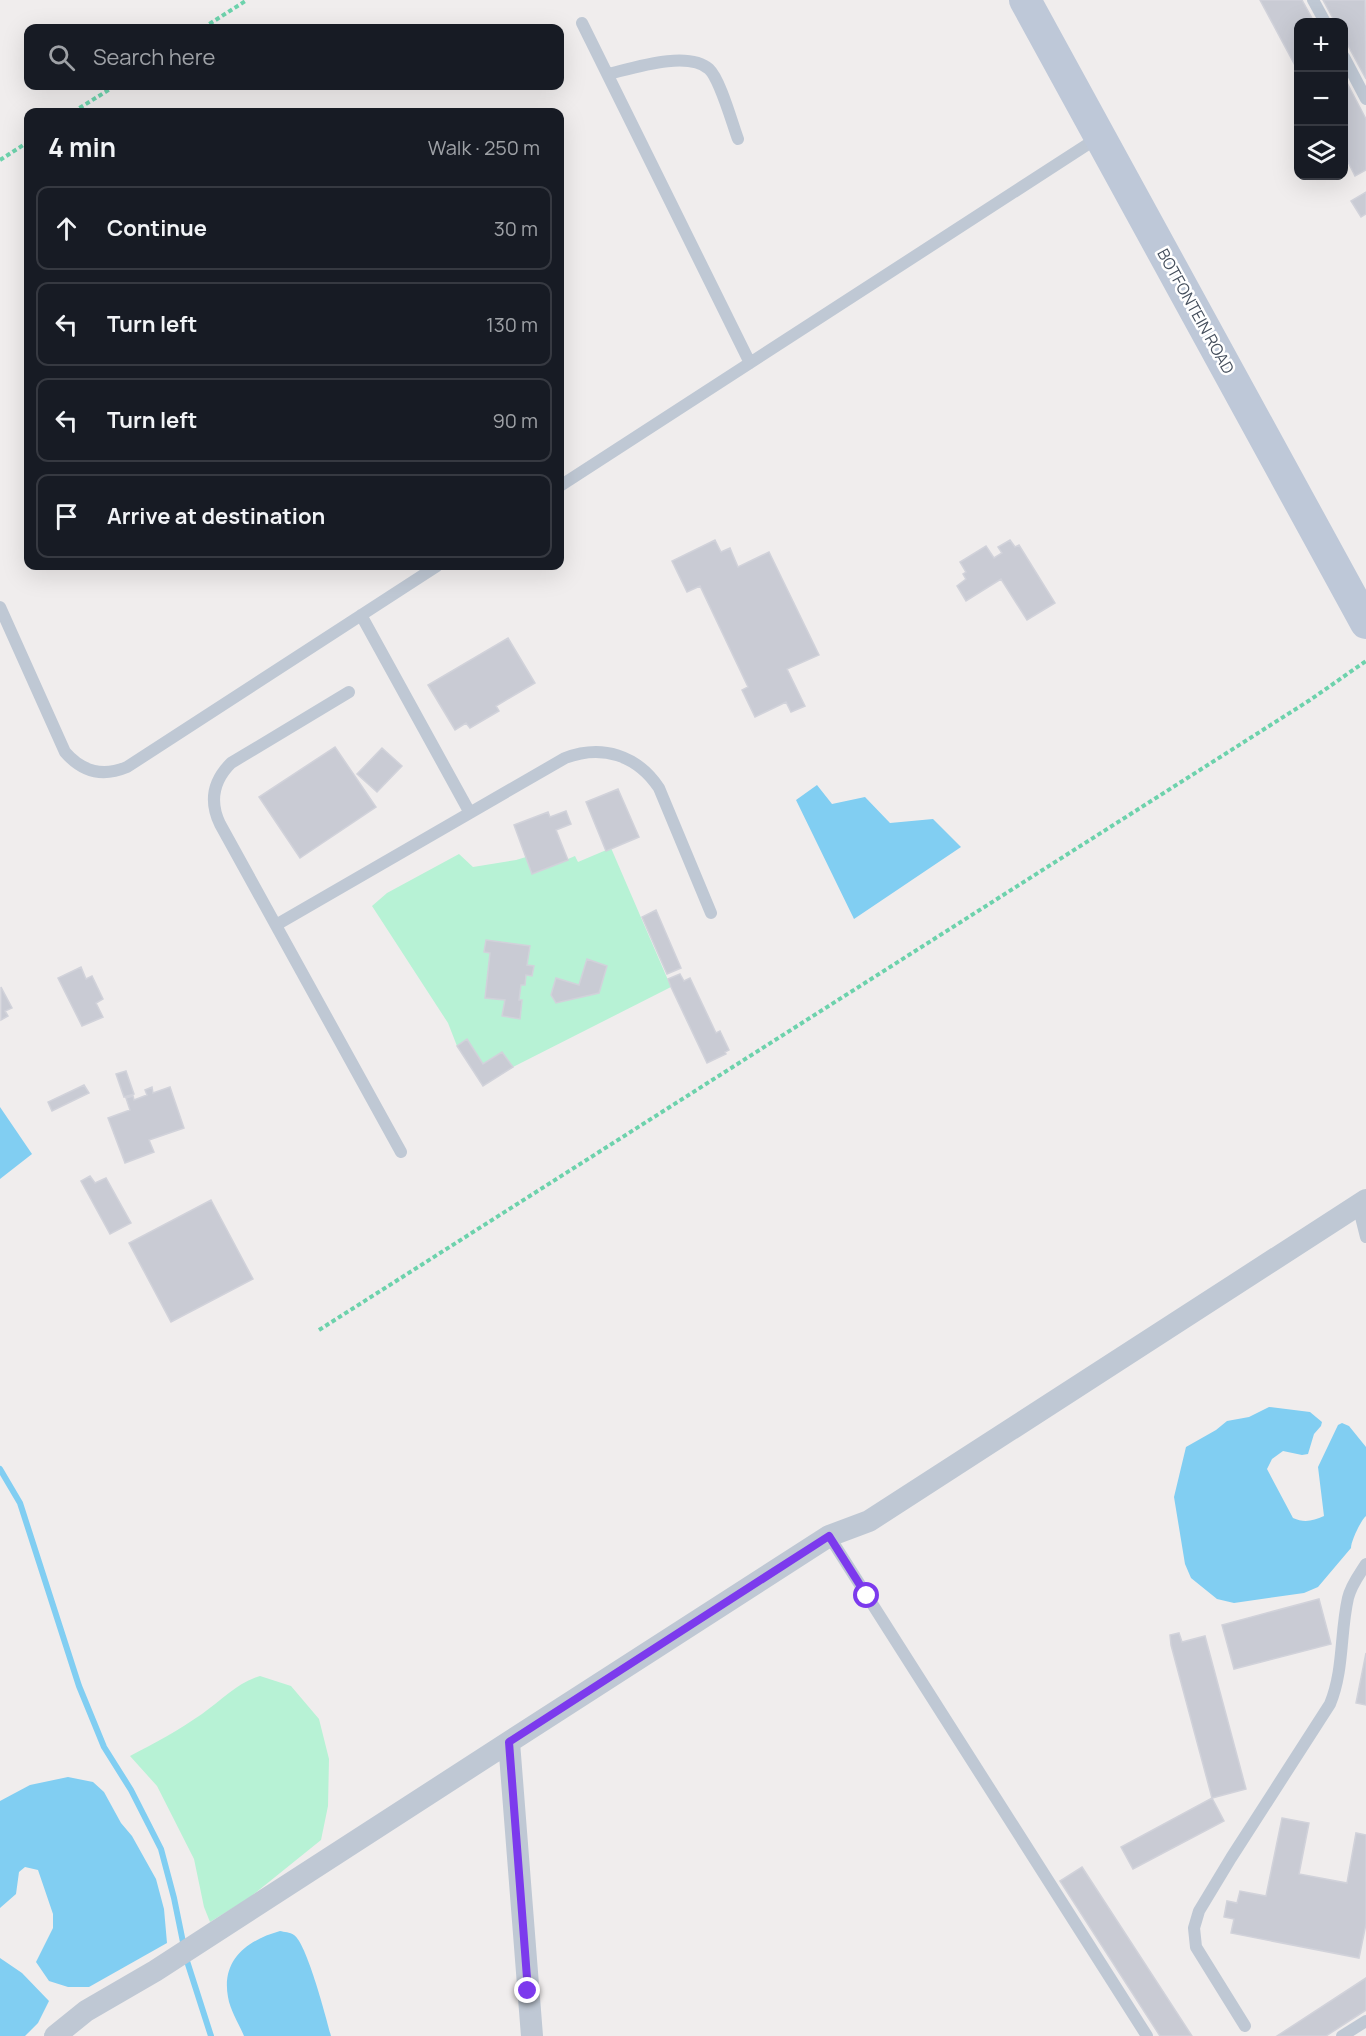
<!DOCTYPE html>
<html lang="en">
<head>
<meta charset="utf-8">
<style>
  :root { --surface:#171b24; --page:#20242c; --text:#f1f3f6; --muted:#9ea1a6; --line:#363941 }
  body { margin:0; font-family:Manrope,sans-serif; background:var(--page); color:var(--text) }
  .controls { position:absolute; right:18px; top:18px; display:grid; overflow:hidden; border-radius:12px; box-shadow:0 6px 24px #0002 }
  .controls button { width:54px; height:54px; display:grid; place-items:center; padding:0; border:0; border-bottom:2px solid var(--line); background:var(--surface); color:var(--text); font:30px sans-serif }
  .stop { position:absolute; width:18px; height:18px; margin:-14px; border:4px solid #7c3aed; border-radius:50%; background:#fff }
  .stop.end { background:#7c3aed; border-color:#fff; box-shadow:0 2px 6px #0008 }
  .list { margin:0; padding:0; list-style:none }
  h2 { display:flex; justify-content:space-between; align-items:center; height:78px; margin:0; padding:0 24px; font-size:26px }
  h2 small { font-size:20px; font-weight:400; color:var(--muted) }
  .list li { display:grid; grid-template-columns:39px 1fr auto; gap:18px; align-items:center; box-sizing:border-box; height:84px; margin:0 12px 12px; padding:0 12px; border:2px solid var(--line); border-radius:12px }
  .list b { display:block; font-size:22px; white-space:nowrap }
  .list em { font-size:20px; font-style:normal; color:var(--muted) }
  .icon { flex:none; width:33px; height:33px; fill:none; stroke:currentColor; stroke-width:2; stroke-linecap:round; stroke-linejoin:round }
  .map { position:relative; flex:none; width:1366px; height:2036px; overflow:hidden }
  .search { position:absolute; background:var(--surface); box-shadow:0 6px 24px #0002; left:24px; top:24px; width:540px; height:66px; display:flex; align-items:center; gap:15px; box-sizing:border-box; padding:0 21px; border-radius:12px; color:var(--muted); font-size:22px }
  .panel { position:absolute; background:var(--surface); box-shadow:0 6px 24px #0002; left:24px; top:108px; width:540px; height:462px; border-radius:12px }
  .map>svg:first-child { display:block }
  .green { fill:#b7f2d5 }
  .water { fill:#81cef2 }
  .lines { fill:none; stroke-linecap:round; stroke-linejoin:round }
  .stream { stroke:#81cef2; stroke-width:6 }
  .building { fill:#c9cbd4; stroke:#d1d2da; stroke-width:1.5 }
  .path { stroke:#6dd2ac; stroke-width:4; stroke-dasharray:4.5 3; stroke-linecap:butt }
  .lane { stroke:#bfc8d4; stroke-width:12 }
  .street { stroke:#bfc8d4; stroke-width:22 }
  .secondary { stroke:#bec8d8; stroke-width:32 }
  .route { stroke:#7c3aed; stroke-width:8 }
  .labels { text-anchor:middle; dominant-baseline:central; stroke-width:5; stroke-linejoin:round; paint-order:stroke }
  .street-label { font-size:16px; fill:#444e5c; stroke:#fff }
</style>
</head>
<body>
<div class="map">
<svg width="1366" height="2036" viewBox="0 0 1366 2036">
  <rect width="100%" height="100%" fill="#f0eded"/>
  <path class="green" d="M611,848L671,987L513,1067L502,1052L483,1064L467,1039L457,1046L448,1023L372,906L387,893L459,854L473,867L516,860L526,857L533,874L575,856L578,862Z
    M260,1676L291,1686L319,1719L329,1759L328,1806L321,1840L249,1898L210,1922L204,1907L194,1859L157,1786L130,1756C155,1743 179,1730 202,1714C222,1700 237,1683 260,1676Z"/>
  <path class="water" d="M817,785L832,804L865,797L890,823L933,819L961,847L854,919L796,800Z
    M0,1107L32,1154L0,1179Z
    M1269,1407L1310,1412L1322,1422L1321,1426L1314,1434L1308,1454L1302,1455L1283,1451L1272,1459L1267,1469L1293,1518C1304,1523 1313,1521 1324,1516L1318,1467L1338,1425L1342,1423L1349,1426L1366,1447V1516C1361,1520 1351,1541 1351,1548L1318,1587L1304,1593L1234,1603L1217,1599L1191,1578L1185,1564L1174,1497L1186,1447L1216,1430L1227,1421L1249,1417Z
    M68,1777L93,1782L104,1792L121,1823L132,1836L156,1879L164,1909L167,1943L89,1987H68L49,1981L36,1962L53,1928V1914L38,1870L25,1867L19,1872L16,1894L0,1908V1801L30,1785Z
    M280,1931C284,1932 290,1932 294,1935C307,1944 326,2017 331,2036H244C239,2024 230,2010 228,1997C221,1959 248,1940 280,1931Z
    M0,1958L22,1973L49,2001L38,2023L25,2036H0Z"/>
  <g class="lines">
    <path class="stream" d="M0,1469L20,1503L79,1686L104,1747L131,1790L161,1849L174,1898L184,1947
      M186,1958L211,2036"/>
  </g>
  <path class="building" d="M1260,0H1302L1314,22H1298V71Z
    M1323,0H1365L1366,79L1344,38V22H1335Z
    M1344,77L1366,119V170L1355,176L1344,154Z
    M1366,192V214L1361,217L1351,201Z
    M715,540L721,552L730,548L738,567L769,552L819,655L787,669L805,706L791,712L786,702L755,717L742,690L748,687L700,586L687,592L672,561Z
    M1010,540L1015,547L1019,545L1055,603L1027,620L1001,579L966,601L957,586L966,579L963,574L966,572L960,562L986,546L994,558L1002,553L998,547Z
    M508,638L535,683L496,706L499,711L470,728L466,723L455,730L428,685Z
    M335,747L376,807L300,858L259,797Z
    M382,748L402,766L377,792L357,774Z
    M618,789L639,837L606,851L586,802Z
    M566,811L571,824L556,830L568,860L532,874L514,825L548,812L550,817Z
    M656,910L681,968L667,974L642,917Z
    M486,940L530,946L527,965L534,966L532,976L526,975L525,985H521L519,1000H522L520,1019L502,1016L505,1000L485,998L490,953L484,952Z
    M587,959L607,966L599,993L556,1003L551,995L556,978L579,985Z
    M81,967L86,979L92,976L103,999L96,1003L103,1017L82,1026L58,978Z
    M680,974L684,981L690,978L716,1033L720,1031L729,1050L725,1052L726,1054L707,1063L671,987L668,979Z
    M1,987L12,1008L5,1011L8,1016L1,1020Z
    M467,1039L483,1064L502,1052L513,1067L483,1086L457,1046Z
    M126,1071L134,1094L124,1097L116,1074Z
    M84,1085L89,1093L52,1111L48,1102Z
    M152,1087L153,1093L170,1087L184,1128L149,1140L154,1152L125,1163L108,1118L130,1110L126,1098L133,1096L134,1100L147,1095L145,1090Z
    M90,1176L95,1183L106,1178L131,1223L110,1234L81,1181Z
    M211,1200L253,1279L171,1322L129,1243Z
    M1319,1599L1331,1644L1234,1669L1222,1625Z
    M1179,1633L1182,1642L1205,1636L1246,1789L1212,1798L1171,1645L1170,1635Z
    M1366,1653V1705L1356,1703Z
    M1212,1798L1224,1821L1133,1869L1121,1847Z
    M1282,1818L1309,1823L1299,1874L1347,1883L1356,1833L1366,1835V1924L1359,1958L1231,1933L1234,1919L1224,1917L1227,1901L1237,1903L1240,1891L1266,1896Z
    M1082,1867L1192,2036H1160L1060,1881Z
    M1366,1978V2010L1326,2036H1277Z"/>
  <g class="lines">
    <path class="path" d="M203,28L247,0
      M73,112L115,86
      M0,160L28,142
      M319,1330L1310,700L1366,661"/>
    <path class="lane" d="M1313,0L1325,22
      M582,23L750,363
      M1344,57L1366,99
      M608,74C633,68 688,50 709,69C720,79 732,123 738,139
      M560,486L1099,137
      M0,607L65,752C82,772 103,777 127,767L437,566
      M361,615L470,813
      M349,692L231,763C213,781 209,801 220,824L401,1152
      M276,925L565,758C602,744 637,755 659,788L711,913
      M1358,1205L1366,1237
      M829,1536L1147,2036
      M1245,2026L1196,1947L1194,1928L1199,1911L1231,1858L1330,1704C1344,1670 1340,1633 1348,1598C1351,1585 1359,1575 1366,1564
      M1342,2036L1366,2021"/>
    <path class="street" d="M55,2036L86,2011L155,1971L509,1742
      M532,2036L509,1742L829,1536L869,1521L1366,1200"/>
    <path class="secondary" d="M1025,0L1366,623"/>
  </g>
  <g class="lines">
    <path class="route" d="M528,1991L509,1742L829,1536L867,1596"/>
  </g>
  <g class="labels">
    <g class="street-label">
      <text transform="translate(1196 311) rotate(61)">BOTFONTEIN ROAD</text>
    </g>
  </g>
</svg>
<div class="controls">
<button>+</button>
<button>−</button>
<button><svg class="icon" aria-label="layers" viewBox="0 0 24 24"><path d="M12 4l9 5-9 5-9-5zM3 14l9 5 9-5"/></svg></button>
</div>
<div class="stop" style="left:867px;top:1596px"></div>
<div class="stop end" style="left:528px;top:1991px"></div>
<div class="search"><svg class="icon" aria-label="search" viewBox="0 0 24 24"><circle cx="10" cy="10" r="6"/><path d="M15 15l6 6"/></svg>Search here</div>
<section class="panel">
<h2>4 min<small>Walk · 250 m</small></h2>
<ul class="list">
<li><svg class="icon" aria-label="ahead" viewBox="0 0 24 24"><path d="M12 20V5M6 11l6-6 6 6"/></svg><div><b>Continue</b></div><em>30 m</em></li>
<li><svg class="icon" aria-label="left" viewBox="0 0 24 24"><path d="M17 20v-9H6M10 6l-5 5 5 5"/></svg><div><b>Turn left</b></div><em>130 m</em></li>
<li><svg class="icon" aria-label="left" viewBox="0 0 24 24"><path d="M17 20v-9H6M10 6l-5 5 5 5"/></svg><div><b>Turn left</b></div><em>90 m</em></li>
<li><svg class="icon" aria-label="arrive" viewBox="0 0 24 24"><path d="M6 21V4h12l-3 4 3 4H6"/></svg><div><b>Arrive at destination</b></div></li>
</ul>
</section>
</div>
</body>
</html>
